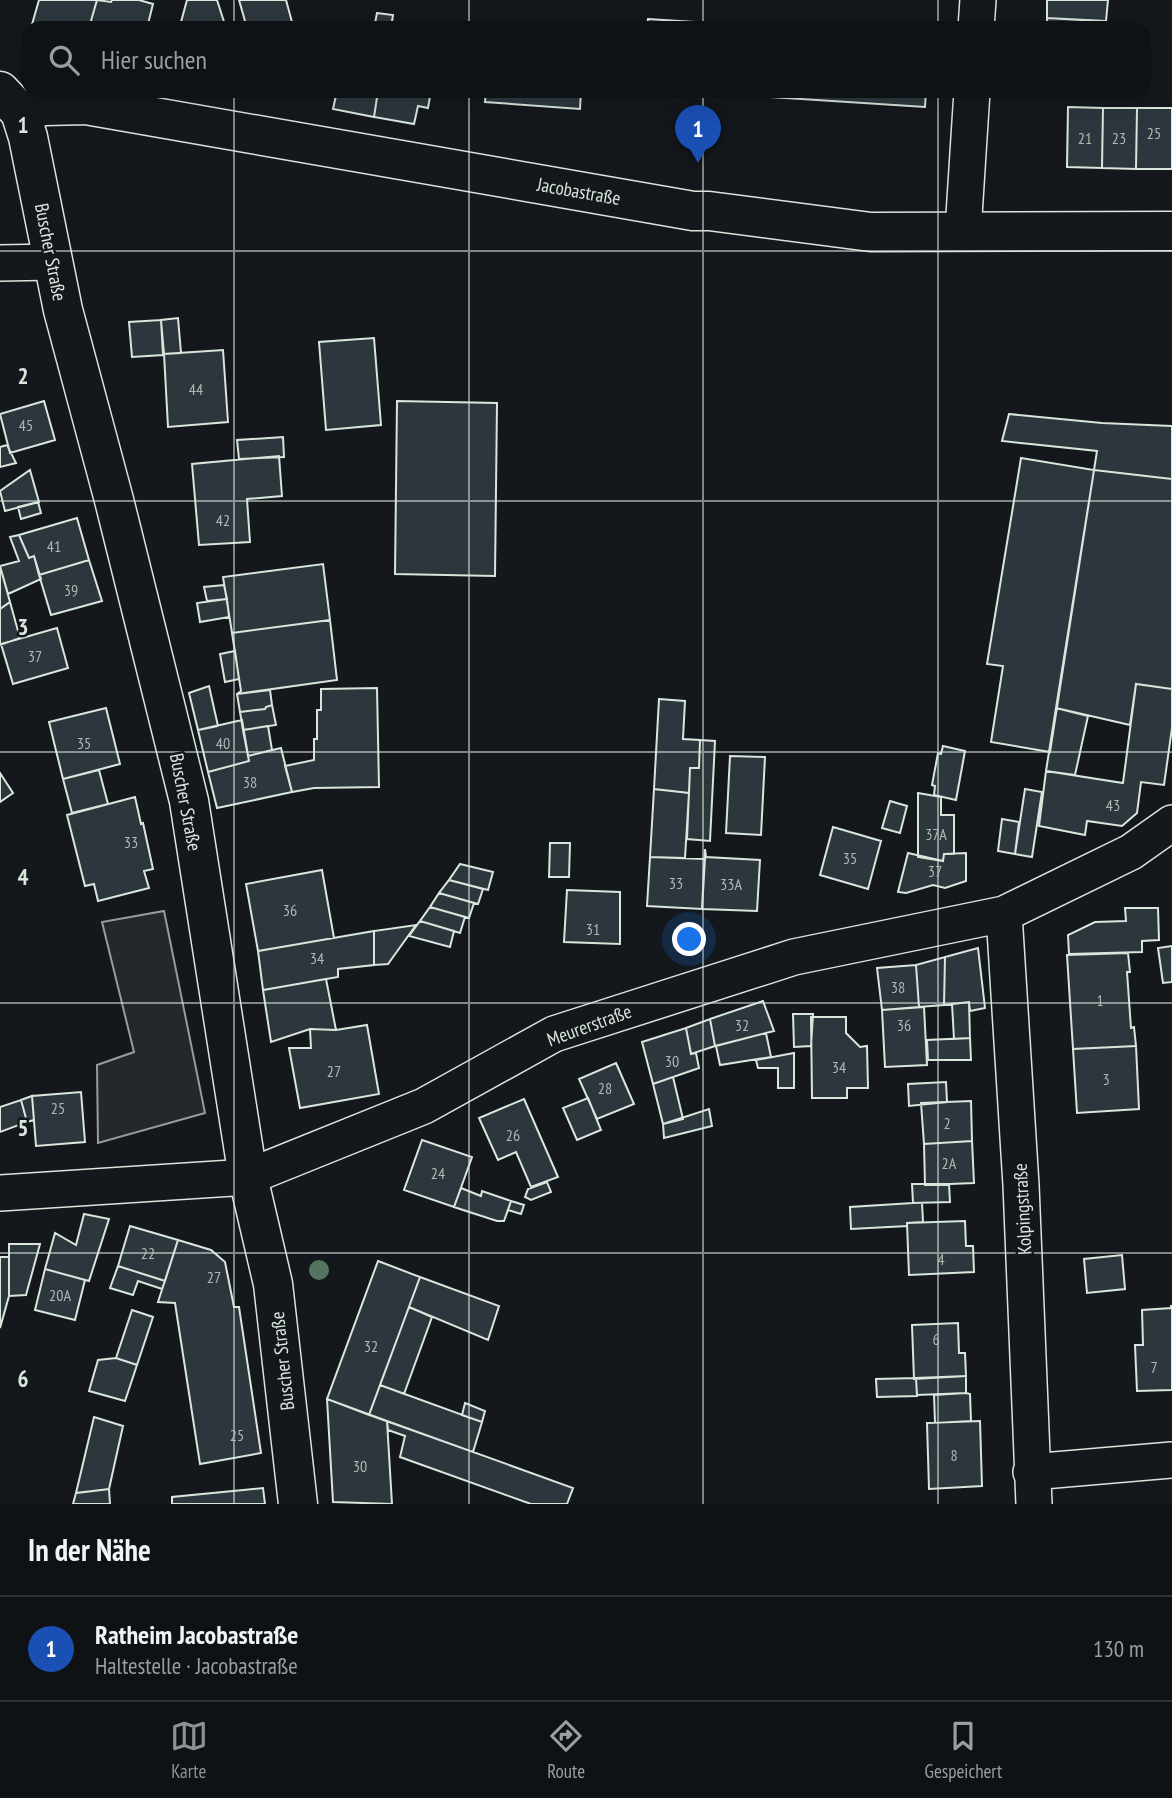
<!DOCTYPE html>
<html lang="de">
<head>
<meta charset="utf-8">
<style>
  :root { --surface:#0f1215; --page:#1d2022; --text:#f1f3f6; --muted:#9b9ea0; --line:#2f3234; --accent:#8c9099 }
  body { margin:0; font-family:"PT Sans Narrow",sans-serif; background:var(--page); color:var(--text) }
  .you { position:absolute; left:690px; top:940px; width:24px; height:24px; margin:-18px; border:5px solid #fff; border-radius:50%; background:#1a73e8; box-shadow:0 0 0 10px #1a73e833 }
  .badge { display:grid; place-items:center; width:46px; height:46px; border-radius:50%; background:var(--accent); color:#fff; font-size:23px; font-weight:700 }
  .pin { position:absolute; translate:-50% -58px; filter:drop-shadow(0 2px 4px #0008) }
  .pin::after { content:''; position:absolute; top:37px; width:24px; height:21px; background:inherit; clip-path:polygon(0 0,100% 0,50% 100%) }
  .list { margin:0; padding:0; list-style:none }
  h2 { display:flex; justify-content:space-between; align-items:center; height:91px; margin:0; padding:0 28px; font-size:30px }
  h2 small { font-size:23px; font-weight:400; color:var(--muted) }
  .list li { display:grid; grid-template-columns:46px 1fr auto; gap:21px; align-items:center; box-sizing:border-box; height:105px; padding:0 28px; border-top:2px solid var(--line) }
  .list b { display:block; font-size:26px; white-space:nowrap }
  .list p { margin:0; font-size:23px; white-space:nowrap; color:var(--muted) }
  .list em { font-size:23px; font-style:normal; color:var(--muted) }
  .icon { flex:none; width:38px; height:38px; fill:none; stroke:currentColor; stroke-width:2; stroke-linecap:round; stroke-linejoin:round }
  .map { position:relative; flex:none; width:1172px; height:1504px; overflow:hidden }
  .search { position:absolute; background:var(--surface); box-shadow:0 7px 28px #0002; left:21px; right:21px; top:21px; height:77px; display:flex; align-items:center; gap:18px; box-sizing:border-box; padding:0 24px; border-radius:21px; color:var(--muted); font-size:26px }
  .sheet { height:196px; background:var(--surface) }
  nav { display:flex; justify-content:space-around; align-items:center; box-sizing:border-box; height:98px; border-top:2px solid var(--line); background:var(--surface); font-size:19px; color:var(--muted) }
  nav a { display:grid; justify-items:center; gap:4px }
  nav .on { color:var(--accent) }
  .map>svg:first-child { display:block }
  .parking { fill:#24282b; stroke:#939e99; stroke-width:2 }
  .building { fill:#2c363c; stroke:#d8e6dc; stroke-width:2 }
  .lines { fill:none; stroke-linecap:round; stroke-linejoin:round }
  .street-casing { stroke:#d8e6dc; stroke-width:38 }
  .secondary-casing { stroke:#d8e6dc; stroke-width:41 }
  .street { stroke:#14181c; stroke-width:35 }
  .secondary { stroke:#14181c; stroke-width:38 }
  .tree { fill:#55745f }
  .grid { fill:none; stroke:#d8e6dc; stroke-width:2; stroke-opacity:0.55 }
  .labels { text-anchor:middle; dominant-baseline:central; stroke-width:5; stroke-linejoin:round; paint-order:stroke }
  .number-label { font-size:16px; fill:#adbab4 }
  .street-label { font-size:19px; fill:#d8e6dc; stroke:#14181c }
  .grid-label { font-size:23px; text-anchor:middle; font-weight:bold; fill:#d8e6dc; stroke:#14181c; stroke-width:5; stroke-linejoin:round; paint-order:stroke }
</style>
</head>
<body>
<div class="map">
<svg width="1172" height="1504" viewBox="0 0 1172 1504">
  <rect width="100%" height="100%" fill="#14181c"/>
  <path class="parking" d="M164,911L205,1113L98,1143L97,1065L134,1052L102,922Z"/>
  <path class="building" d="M39,0H97L89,28H31Z
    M97,0L111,2L112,0H139L153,4L147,28H89Z
    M187,0H217L226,28H206L181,22Z
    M239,0H286L292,22L270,28H247Z
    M1047,0H1108L1106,21L1047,18Z
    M377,13L393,15L391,28H374Z
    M1047,18L1081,20V28H1047Z
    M648,19L741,25V28H647Z
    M337,91H378L374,117L333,109Z
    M378,91H431L428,108L418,106L414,124L374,117Z
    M486,91H581L580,109L485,102Z
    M737,91H926L925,107L737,95Z
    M1068,107L1103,108L1102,168L1067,167Z
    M1103,108H1137L1136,169L1102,168Z
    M1137,108H1172V169H1136Z
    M178,318L181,353L164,354L161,320Z
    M161,320L163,355L132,357L129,322Z
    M374,338L381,425L326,430L319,342Z
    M223,350L228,422L168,427L164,354Z
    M44,401L55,440L10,453L0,414Z
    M397,401L497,403L495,576L395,574Z
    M1009,414L1102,423L1172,426V479L1094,470L1097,451L1002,441Z
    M283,437L284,457L239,459L237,440Z
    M7,445L16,463L0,467V447Z
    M279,456L282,496L247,499L250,542L199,545L192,464Z
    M1021,458L1094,470L1050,752L991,742L1003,666L987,664Z
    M30,470L39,502L5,511L0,491Z
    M1094,470L1172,479V689L1136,684L1130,725L1056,708Z
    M38,502L41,513L21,519L18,507Z
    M77,518L89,560L39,575L34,556L29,558L19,535Z
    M19,535L29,558L34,556L41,579L8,594L0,566L19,561L10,537Z
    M89,560L102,601L51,615L39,575Z
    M323,564L330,620L232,633L223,577Z
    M0,566L10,602L0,609Z
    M224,585L227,599L207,601L204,587Z
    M227,599L229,617L200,622L197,603Z
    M10,602L20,638L0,645V609Z
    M330,620L337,680L237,694L241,691L232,633Z
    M57,628L68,668L13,684L1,644Z
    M235,651L239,679L225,682L220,654Z
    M1136,684L1172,689V728L1164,785L1141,782L1137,813L1122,826L1087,821L1085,835L1039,826L1046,771L1123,783Z
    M209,686L218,726L198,730L189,693Z
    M377,688L379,787L314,788L292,792L285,766L314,760V739H317V710H321V689Z
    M270,690L272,705L266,707L265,709L240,712L237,694Z
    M659,699L685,701L683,739L700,740L699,768H690L689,793L654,789Z
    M272,705L276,725L243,730L240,712L265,709L266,707Z
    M106,708L120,764L63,779L49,722Z
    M1056,708L1088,716L1075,775L1046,771Z
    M242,720L249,761L208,772L198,730Z
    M268,726L272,750L248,756L243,730Z
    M700,740L715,741L710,841L687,839L690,768H699Z
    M943,746L965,751L956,800L934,795L935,786L932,785L938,753L941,754Z
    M281,748L292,792L217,808L208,772L249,761L248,756Z
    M730,756L765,757L761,835L726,833Z
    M99,770L108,804L72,813L63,779Z
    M0,773L13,793L0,802Z
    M654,789L689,793L685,858L650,857Z
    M1025,789L1042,792L1032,857L1015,854Z
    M918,793L941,797V815H954V854H944L943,861L918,857Z
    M135,797L141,824L143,823L153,869L144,871L149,888L98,901L94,884L85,886L67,815Z
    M890,801L907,806L900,833L882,828Z
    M1002,819L1019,822L1015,854L998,851Z
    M833,827L881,841L868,889L820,875Z
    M550,843H570L569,877H549Z
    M705,849L706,857L760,860L757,911L702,909Z
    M908,853L943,861L944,854L966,853V881L945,888L933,885L906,893L898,892Z
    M650,857L705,859L702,909L647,906Z
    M460,864L493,872L488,890L449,880Z
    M322,870L334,938L258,951L246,884Z
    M449,880L483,889L478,904L439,893Z
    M567,890L620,892V944L564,942Z
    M439,893L474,903L469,918L430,907Z
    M430,907L465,917L460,933L420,921Z
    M1125,908H1158L1159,940L1142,941V952L1069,954L1068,935L1095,922L1126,921Z
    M420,921L454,931L450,947L409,936Z
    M416,925L388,964L374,965V931Z
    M374,931V965L338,969V977L263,990L258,951Z
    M1172,946V982L1163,983L1158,948Z
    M978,948L985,1008L970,1011L969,1002L944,1005L945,957Z
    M1128,953L1130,972H1127L1131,1028L1134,1027L1136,1046L1073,1049L1067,955Z
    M945,957L944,1005L919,1007L916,965Z
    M916,965L919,1007L882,1010L877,968Z
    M326,979L336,1030L310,1029L271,1042L263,990Z
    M763,1001L774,1031L715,1046L710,1019Z
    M969,1002L970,1038L954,1039L952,1004Z
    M924,1007L927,1065L885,1067L882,1010Z
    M793,1014H813L811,1046L794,1047Z
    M811,1017H846V1033L860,1047L867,1046L868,1088H847V1098H812Z
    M710,1019L715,1046L691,1054L686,1028Z
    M367,1025L379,1094L300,1108L289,1048H311L310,1029L336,1030Z
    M686,1028L691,1054L696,1053L699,1068L653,1084L642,1042Z
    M766,1033L771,1057L720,1065L716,1046Z
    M970,1038L971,1060H928L927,1040Z
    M1136,1046L1139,1109L1077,1113L1073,1049Z
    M794,1053V1088H778V1068H758L756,1060Z
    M616,1063L634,1104L597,1119L579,1079Z
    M673,1077L683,1119L663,1124L653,1084Z
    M946,1082L947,1102L909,1106L908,1084Z
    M81,1092L85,1142L36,1146L32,1096Z
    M32,1096L34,1120L27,1122L21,1100Z
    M588,1098L601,1130L577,1140L563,1108Z
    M524,1099L558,1177L531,1187L516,1152L498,1160L479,1118Z
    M21,1100L27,1122L0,1132V1107Z
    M971,1101L972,1141L924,1144L921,1103Z
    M709,1109L712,1126L664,1138L663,1124Z
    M422,1140L472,1157L454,1207L404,1190Z
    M972,1141L974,1183L925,1185L924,1144Z
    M547,1182L551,1192L531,1200L525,1197L528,1189Z
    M912,1184H949L950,1202L913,1203Z
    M461,1188L481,1196L482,1191L511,1201L504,1221H497L454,1207Z
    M511,1201L524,1205L521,1214L508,1210Z
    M913,1203H922L923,1222L907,1223V1226L851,1229L850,1207Z
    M84,1214L109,1219L89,1281L45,1269L55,1233L76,1245Z
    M965,1221L966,1246H973L974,1272L909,1275L907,1223Z
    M130,1226L178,1240L165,1281L118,1266Z
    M178,1240L211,1250L225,1262L234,1307H239L261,1453L200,1464L175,1303L158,1302Z
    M9,1244H40L26,1295L9,1296Z
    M1122,1255L1125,1289L1087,1293L1084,1259Z
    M0,1257H9V1296L0,1328Z
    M378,1261L420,1277L369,1415L327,1399Z
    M118,1266L165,1281L162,1289L138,1281L133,1295L110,1288Z
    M45,1269L85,1280L75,1320L35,1310Z
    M420,1277L499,1306L488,1340L409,1307Z
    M1171,1306H1172V1390L1137,1391L1135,1345H1143L1142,1310L1171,1308Z
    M409,1307L432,1317L404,1394L380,1385Z
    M132,1310L153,1317L137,1365L116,1358Z
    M958,1323L959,1353H965L966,1376L914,1379L912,1325Z
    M116,1358L137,1365L125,1401L89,1391L98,1360Z
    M966,1376V1393L917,1395L916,1378Z
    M916,1378L917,1396L877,1397L876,1379Z
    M380,1385L482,1422L473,1452L369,1415Z
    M966,1393L970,1394L971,1421L935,1423L934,1395Z
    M327,1399L387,1421L392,1504L333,1502Z
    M465,1403L485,1411L482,1422L462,1415Z
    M94,1417L123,1426L109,1489L76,1493Z
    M387,1421L573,1488L567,1504H531L400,1457L405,1436L388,1430Z
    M980,1421L982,1486L929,1489L927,1423Z
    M263,1488L265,1504H172V1497Z
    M109,1489L110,1504H73L76,1493Z"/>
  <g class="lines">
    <defs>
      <path id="street" d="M976,28L978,0
        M963,231L972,91
        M0,263L53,262
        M1004,914L1021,1185L1034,1504
        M0,1193L248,1177L424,1106L554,1034L794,957L1004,914L1131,852L1172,823
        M1031,1472L1172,1460"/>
      <path id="secondary" d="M0,91L20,112L28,137L63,310L114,500L189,801L248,1177L273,1284L298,1504
        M20,112L44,106L86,105L693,211H709L871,232L1172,231"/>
    </defs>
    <use href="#street" class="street-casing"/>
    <use href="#secondary" class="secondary-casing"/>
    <use href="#street" class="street"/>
    <use href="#secondary" class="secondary"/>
  </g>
  <circle class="tree" cx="319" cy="1270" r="10"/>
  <path class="grid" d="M234,0V28M469,0V28M703,0V28M938,0V28M234,91V1504M469,91V1504M703,91V1504M938,91V1504M0,251H1172M0,501H1172M0,752H1172M0,1003H1172M0,1253H1172"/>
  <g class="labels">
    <g class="number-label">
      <text x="1154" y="133">25</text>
      <text x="1085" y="138">21</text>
      <text x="1119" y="138">23</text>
      <text x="196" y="389">44</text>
      <text x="26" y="425">45</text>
      <text x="223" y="520">42</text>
      <text x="54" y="546">41</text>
      <text x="71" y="590">39</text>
      <text x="35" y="656">37</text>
      <text x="84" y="743">35</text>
      <text x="223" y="743">40</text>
      <text x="250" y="782">38</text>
      <text x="1113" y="805">43</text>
      <text x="936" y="834">37A</text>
      <text x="131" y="842">33</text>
      <text x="850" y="858">35</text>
      <text x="935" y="871">37</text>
      <text x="676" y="883">33</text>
      <text x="731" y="884">33A</text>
      <text x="290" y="910">36</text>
      <text x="593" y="929">31</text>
      <text x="317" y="958">34</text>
      <text x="898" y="987">38</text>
      <text x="1100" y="1000">1</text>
      <text x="742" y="1025">32</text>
      <text x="904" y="1025">36</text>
      <text x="672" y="1061">30</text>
      <text x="839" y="1067">34</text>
      <text x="334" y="1071">27</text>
      <text x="1106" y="1079">3</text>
      <text x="605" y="1088">28</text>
      <text x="58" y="1108">25</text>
      <text x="947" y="1123">2</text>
      <text x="513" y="1135">26</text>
      <text x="949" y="1163">2A</text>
      <text x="438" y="1173">24</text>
      <text x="148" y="1253">22</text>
      <text x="941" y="1259">4</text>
      <text x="214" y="1277">27</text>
      <text x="60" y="1295">20A</text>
      <text x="936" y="1339">6</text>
      <text x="371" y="1346">32</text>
      <text x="1154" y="1367">7</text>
      <text x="237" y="1435">25</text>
      <text x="954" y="1455">8</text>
      <text x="360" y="1466">30</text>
    </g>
    <g class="street-label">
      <text transform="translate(579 191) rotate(10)">Jacobastraße</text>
      <text transform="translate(51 252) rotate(79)">Buscher Straße</text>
      <text transform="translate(186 802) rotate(79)">Buscher Straße</text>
      <text transform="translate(589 1025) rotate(-20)">Meurerstraße</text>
      <text transform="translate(1022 1209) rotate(-93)">Kolpingstraße</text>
      <text transform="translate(282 1361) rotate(-96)">Buscher Straße</text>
    </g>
  </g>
  <g class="grid-label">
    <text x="23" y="133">1</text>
    <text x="23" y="384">2</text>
    <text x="23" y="635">3</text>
    <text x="23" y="885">4</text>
    <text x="23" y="1136">5</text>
    <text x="23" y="1387">6</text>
  </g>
</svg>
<div class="you"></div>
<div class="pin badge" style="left:698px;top:163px;background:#1a4fb4">1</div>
<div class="search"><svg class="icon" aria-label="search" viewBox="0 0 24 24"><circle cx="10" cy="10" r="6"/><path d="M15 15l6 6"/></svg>Hier suchen</div>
</div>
<section class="sheet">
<h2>In der Nähe<small></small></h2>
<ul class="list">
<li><span class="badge" style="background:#1a4fb4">1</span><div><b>Ratheim Jacobastraße</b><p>Haltestelle · Jacobastraße</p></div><em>130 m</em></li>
</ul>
</section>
<nav>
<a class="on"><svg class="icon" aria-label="map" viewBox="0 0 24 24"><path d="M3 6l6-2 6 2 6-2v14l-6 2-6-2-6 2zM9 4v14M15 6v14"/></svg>Karte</a>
<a><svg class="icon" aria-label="directions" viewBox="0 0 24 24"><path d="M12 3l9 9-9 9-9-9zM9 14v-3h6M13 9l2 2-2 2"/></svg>Route</a>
<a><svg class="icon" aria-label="saved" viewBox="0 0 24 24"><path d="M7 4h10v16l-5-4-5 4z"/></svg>Gespeichert</a>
</nav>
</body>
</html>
